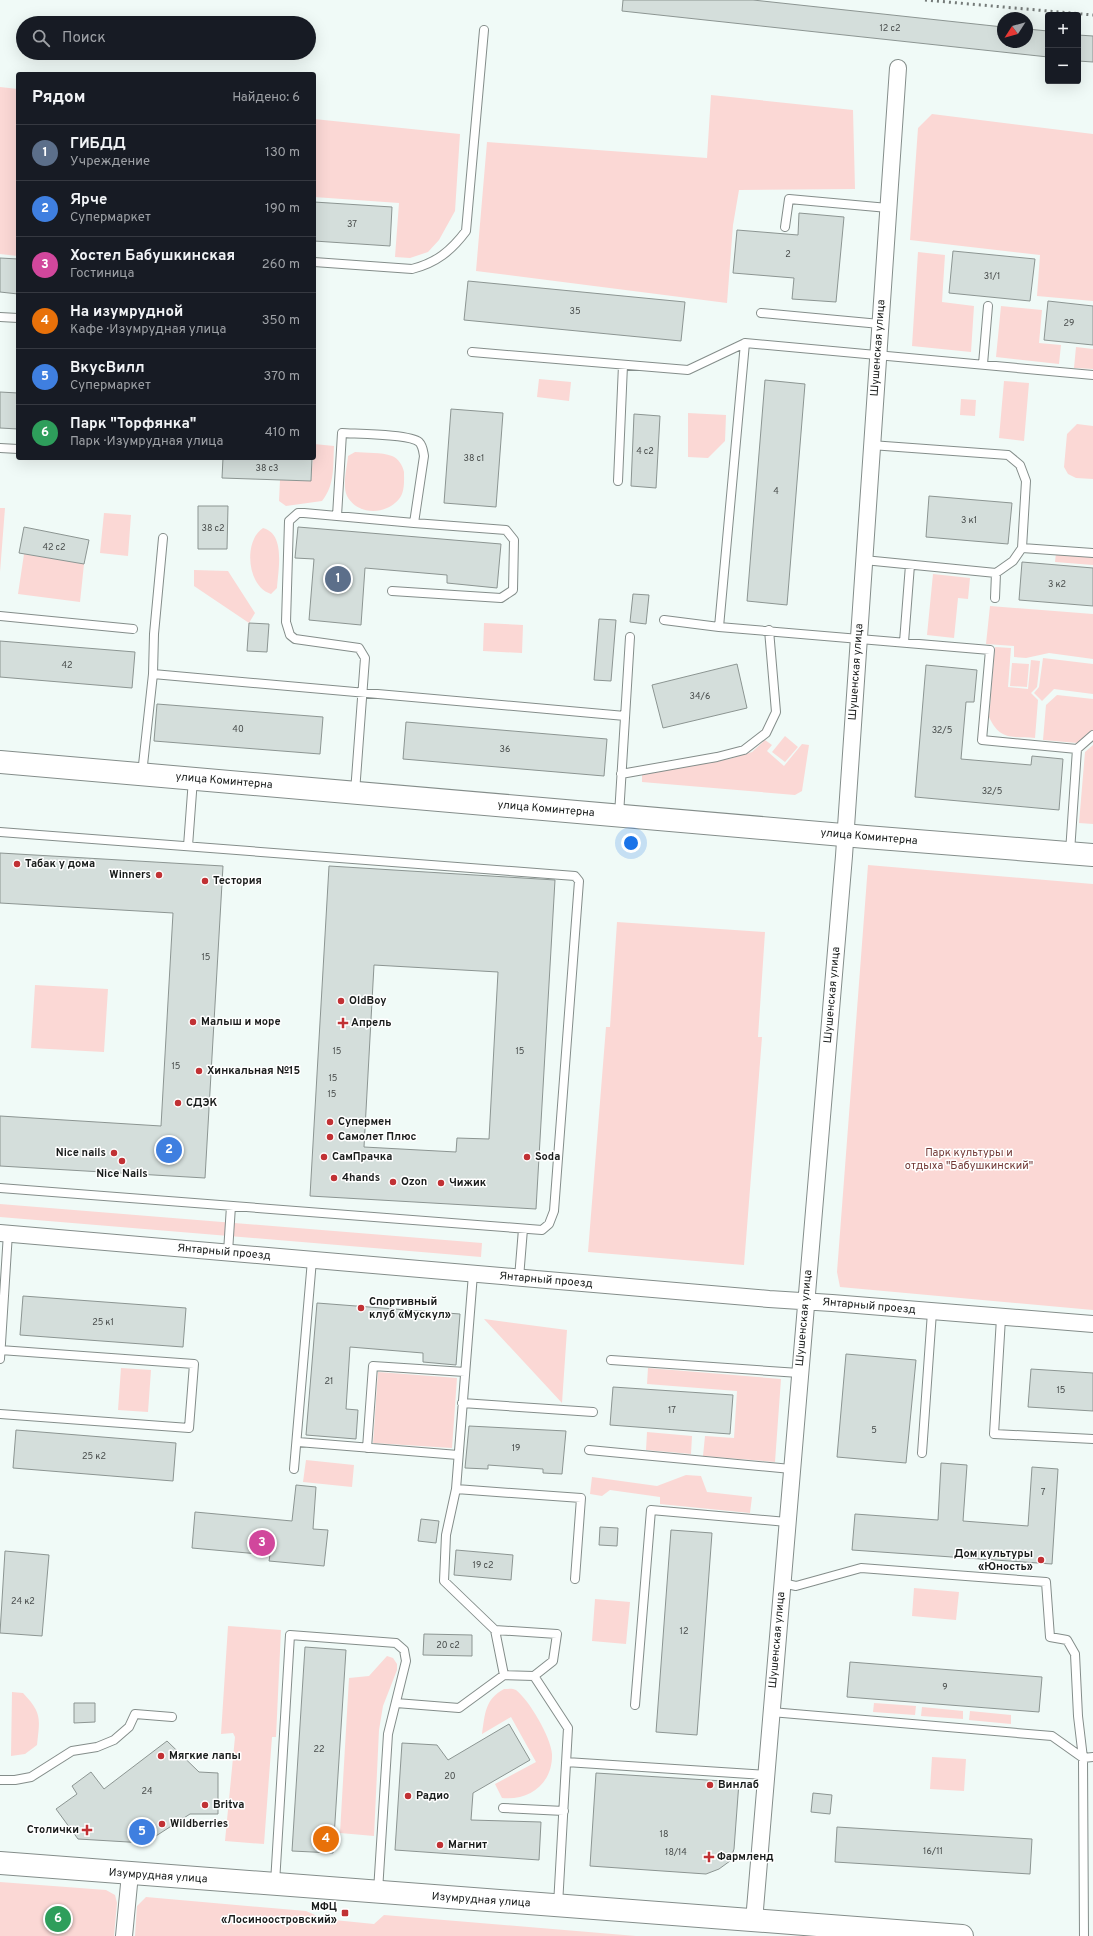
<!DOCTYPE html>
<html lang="ru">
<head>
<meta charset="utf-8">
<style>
  :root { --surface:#171b24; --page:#20242c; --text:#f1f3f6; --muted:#9ea1a6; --line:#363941; --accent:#c13134 }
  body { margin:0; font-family:Overpass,sans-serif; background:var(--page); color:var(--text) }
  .controls { position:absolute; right:12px; top:12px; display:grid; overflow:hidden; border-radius:4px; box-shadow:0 4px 16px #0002 }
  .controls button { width:36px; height:36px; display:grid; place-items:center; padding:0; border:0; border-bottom:1px solid var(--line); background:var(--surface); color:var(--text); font:20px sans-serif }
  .compass { position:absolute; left:997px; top:12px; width:36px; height:36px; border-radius:50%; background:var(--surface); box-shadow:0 4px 16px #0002; rotate:234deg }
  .you { position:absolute; left:631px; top:843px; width:14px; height:14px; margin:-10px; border:3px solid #fff; border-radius:50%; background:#1a73e8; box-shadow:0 0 0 6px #1a73e833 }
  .badge { display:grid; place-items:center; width:26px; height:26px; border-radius:50%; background:var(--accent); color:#fff; font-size:13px; font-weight:700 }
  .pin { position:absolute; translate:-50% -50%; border:2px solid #fff; box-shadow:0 1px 4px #0006 }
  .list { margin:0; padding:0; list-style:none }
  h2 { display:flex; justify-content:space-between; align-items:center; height:52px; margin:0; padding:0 16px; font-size:17px }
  h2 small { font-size:13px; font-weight:400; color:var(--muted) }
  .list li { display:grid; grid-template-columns:26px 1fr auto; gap:12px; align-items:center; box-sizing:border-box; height:56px; padding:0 16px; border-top:1px solid var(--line) }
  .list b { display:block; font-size:15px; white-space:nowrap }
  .list p { margin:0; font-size:13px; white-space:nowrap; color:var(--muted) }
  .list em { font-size:13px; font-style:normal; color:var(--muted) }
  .icon { flex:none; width:22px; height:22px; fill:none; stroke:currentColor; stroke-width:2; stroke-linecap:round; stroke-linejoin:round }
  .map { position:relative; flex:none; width:1093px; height:1936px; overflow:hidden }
  .search { position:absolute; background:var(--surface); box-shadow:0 4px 16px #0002; left:16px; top:16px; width:300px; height:44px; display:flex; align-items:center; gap:10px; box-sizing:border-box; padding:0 14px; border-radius:22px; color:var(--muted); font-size:15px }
  .panel { position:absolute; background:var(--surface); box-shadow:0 4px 16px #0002; left:16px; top:72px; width:300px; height:388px; border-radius:4px }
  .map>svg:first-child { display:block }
  .green { fill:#fbd8d5 }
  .building { fill:#d4dedb; stroke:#8c9592; fill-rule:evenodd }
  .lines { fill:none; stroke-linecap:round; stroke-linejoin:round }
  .lane-casing { stroke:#848d8a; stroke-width:10 }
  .street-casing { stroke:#848d8a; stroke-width:18 }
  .secondary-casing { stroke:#848d8a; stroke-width:24 }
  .lane { stroke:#fff; stroke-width:8 }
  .street { stroke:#fff; stroke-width:16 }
  .secondary { stroke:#fff; stroke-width:22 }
  .rail { stroke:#757b79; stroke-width:3; stroke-dasharray:2 4; stroke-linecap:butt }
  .poi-dot { fill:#c13134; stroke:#fff; stroke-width:1.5 }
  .labels { text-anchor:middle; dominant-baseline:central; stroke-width:3; stroke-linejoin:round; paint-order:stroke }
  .number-label { font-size:9px; fill:#484c4b }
  .street-label { font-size:11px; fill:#191c1b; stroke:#fff }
  .poi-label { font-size:11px; font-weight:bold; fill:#191c1b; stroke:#fff; text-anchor:start }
  .park-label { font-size:11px; fill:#713936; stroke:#fff }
</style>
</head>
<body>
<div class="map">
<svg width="1093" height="1936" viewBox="0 0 1093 1936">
  <rect width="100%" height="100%" fill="#f0faf7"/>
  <path class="green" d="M0,87L18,89V256L0,254Z
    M711,95L853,110L855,189L739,190L733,225L727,303L476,271L487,142L707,158Z
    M932,114L1093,134V301L1037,296L1040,255L910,240L918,128Z
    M314,119L460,134L455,211L439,240L428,252L410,258L395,257L399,203L314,197Z
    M918,252L945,255L942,302L974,306L971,352L912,346Z
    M1001,306L1042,310L1039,343L1061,345L1059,364L996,357Z
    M1076,347L1093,349V369L1074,368Z
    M539,379L571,382L569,401L537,397Z
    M1004,381L1029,383L1024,441L999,438Z
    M961,399L976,400L975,416L960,415Z
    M688,413L726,415L725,441L708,458L688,457Z
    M1077,424L1093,426V479L1076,478L1068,474L1064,467L1067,434Z
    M314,444L334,446C333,466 335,485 322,501L286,506L279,501L280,480L311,481Z
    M355,452C366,453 381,452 392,456C398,458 403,466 404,472C404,481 405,492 399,499C386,515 358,516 347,496C342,485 347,468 348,456Z
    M0,508H5L0,572Z
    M104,513L131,515L128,556L100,553Z
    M263,528C286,534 278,570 277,588L271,594C247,587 243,541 263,528Z
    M1056,553L1093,556V565L1055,562Z
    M24,554L84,564L80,602L18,594Z
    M194,570L228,571L255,613L249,623L194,586Z
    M933,574L970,578L968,599L958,598L954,638L927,635Z
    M990,606L1093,614V659L1049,653L1026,658L1014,657V646L986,644Z
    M484,623L523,625L522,653L483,651Z
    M995,647L1011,648L1008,687L1028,689L1031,660L1040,661L1037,687L1031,693L1038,700L1035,738C1012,736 1000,741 989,717Z
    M1043,658L1093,664V694L1054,689L1042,701L1034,693L1039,687Z
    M1012,663L1029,664L1027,687L1010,686Z
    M1057,695L1093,699V730L1077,743L1043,740L1046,705Z
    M785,736L798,747L785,762L772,752Z
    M765,740L772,745L767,751L784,766L802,744L809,745L802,791L795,795L642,782V774L729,759L752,752Z
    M1093,745V824L1079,823L1085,752Z
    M868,865L1093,884V1310L840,1287L837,1272Z
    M617,922L765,932L758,1037H762L744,1265L588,1252L606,1027H610Z
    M35,985L108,989L104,1052L31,1048Z
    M0,1204L482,1243L481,1257L0,1217Z
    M484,1319L567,1330L562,1403Z
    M121,1368L151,1370L148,1412L118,1410Z
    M648,1368L781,1379L775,1462L703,1456L705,1436L734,1438L737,1391L647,1384Z
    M378,1372L457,1378L452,1448L373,1443Z
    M647,1432L692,1436L691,1454L646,1450Z
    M306,1460L354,1465L352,1487L303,1482Z
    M686,1475L701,1476L707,1492L752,1497L750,1513L660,1504V1497L610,1490L602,1496L590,1494L592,1477L657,1486Z
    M914,1588L959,1592L956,1620L912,1616Z
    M595,1599L630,1602L626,1644L592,1641Z
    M228,1626L281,1630L276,1737H272L264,1844L225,1841L235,1737L233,1733L221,1734Z
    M387,1656L393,1658L397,1664V1670L383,1706L379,1730L374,1836L340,1833L349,1678L369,1676Z
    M504,1689C508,1689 512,1688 516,1690C529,1700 551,1737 552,1754C553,1783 530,1801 502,1798L495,1784L536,1762L511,1717L482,1734C485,1714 485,1699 504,1689Z
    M12,1692L23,1693C42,1713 40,1718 37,1745L25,1754L11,1756Z
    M874,1703L916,1706L915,1715L873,1712Z
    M922,1707L963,1711V1719L921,1716Z
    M970,1711L1011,1715V1724L969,1720Z
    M932,1757L966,1759L964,1791L930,1789Z
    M0,1882L106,1890L115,1895L117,1903L114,1936H0Z
    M146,1897L306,1911L324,1919L374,1924L384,1915L636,1936H135L137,1906Z"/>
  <path class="building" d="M623,0H753L1003,27V42H1027V29L1048,31V57L622,11Z
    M1078,35L1093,36V62L1078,61Z
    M314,202L392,207L390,246L314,241Z
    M799,213L844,217L836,302L792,299L794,278L733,273L737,230L798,235Z
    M953,251L1035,259L1030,301L949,293Z
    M0,258L18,259V294L0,292Z
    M468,281L685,302L681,341L464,320Z
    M1048,301L1093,306V345L1044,340Z
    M765,380L805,384L787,605L747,601Z
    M0,392L18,393V429L0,428Z
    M451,409L503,413L496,507L444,503Z
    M634,414L660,416L656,488L631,486Z
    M223,458H312L311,481L222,478Z
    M929,496L1012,503L1008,544L926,537Z
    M198,506H228L227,549H198Z
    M24,527L89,540L84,564L19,553Z
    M298,527L501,544L497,588L447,583V575L365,568L361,625L309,620L314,559L295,558Z
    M1022,562L1093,568V606L1019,600Z
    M633,594L649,595L646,624L630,622Z
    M599,619L616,620L611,681L594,680Z
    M249,623L269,624L267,652L247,651Z
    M0,641L135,652L132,688L0,677Z
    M737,664L747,708L663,728L652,685Z
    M926,665L977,670L974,702H966L961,759L1031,765L1032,756L1063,759L1059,810L915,797Z
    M157,704L323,717L320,754L154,741Z
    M406,722L607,739L604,776L403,759Z
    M0,853L223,866L205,1178L0,1166V1116L161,1126L173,913L0,903Z
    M329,866L555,880L536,1209L310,1196ZM374,965L498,972L489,1139L457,1138L456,1152L364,1147Z
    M23,1296L186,1308L183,1347L20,1335Z
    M317,1303L460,1314L456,1365L423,1362V1353L350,1347L346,1409L358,1410L356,1439L306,1435Z
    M846,1354L916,1360L906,1463L837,1457Z
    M1031,1369L1093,1373V1411L1028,1407Z
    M613,1387L733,1395L730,1434L610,1425Z
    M469,1426L566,1431L562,1474L543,1473V1469L488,1465V1469L465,1468Z
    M16,1430L176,1443L173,1481L13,1468Z
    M941,1463L967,1465L963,1521L1028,1526L1032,1467L1058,1469L1052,1564L852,1550L855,1514L938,1520Z
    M296,1485L316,1487L313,1529L328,1530L324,1566L269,1561L270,1555L192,1548L195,1512L292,1521Z
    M421,1519L439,1521L436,1543L418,1541Z
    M600,1527L618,1528L617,1546L599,1545Z
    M671,1530L712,1533L697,1735L656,1732Z
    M456,1550L513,1555L511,1580L454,1575Z
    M5,1551L49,1555L42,1636L0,1633Z
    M424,1634L472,1635V1656L423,1655Z
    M305,1647L346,1650L333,1853L292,1851Z
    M850,1662L1042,1677L1039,1712L847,1697Z
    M74,1703H95V1722L74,1723Z
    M509,1724L530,1760L473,1793L471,1820L541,1822L539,1860L395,1850L402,1743L437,1745L448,1760Z
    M167,1741L199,1772L218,1773V1814H190L145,1843L78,1839L56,1809L77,1794L72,1786L91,1772L104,1789Z
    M596,1773L739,1782L734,1849L730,1861L719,1869L706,1874L590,1866Z
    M813,1793L832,1795L830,1814L811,1812Z
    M837,1827L1032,1839L1030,1874L835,1862Z"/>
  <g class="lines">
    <defs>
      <path id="lane" d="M785,227L789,199L888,208
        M314,262L412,269C436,263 451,251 466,231L484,30
        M761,313L880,324
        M0,317L18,318
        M472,352L688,370L745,343L1093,375
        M983,364L988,306
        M871,445L1008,455L1020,465L1026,481L1022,548
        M0,448L18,449
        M618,481L623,365
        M337,516L342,433C356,434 410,434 419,442C423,446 423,451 424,456L414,523L304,513H298L289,521L286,622L290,635L295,639L359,648L365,658L355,792
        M163,538L154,634L153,674L625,716
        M864,560L996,573L1013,561L1022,548L1093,553
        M392,591L501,598L513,590L514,540L506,530L414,523
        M995,598L996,573
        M0,616L133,629
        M664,620L719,627L745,343
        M719,627L990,650L982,740L1077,749L1093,735
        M904,642L910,565
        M142,774L153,674
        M621,774L717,757L744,750L766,733L776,712L769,630
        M619,815L630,637
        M0,832L575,876L579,881L554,1211L549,1224L542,1230L0,1188
        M188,846L193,779
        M1070,852L1077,749
        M228,1252L231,1206
        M473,1274L456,1489L446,1535L444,1581L495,1630L557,1634L553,1661L534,1676
        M519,1278L523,1229
        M1001,1318L994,1434L1093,1439
        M0,1359L8,1233
        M611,1360L799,1373
        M462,1403L593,1412
        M0,1414L189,1428L194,1364L0,1350
        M298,1442L458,1455
        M367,1448L373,1366L465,1372
        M589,1450L791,1469
        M922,1453L932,1312
        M294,1469L312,1260
        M456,1489L581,1498L575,1579
        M782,1583L796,1586L861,1568L1046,1582L1050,1637L1067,1640L1075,1654L1078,1716L1083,1758L1084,1936
        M495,1630L504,1675
        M396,1703L459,1708L504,1675L534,1676L568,1728L558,1905
        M635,1705L651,1510L787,1522
        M771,1712L1052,1736L1083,1758L1093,1757
        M566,1762L766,1775
        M0,1780H15L31,1777L72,1751L97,1747L114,1740L129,1727L135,1714L172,1717
        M503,1808L564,1811
        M275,1883L290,1635L396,1643L404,1650L406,1661L388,1734L378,1891"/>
      <path id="street" d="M0,1233L769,1299L832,1303L1093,1324
        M754,1921L844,856L898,68
        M124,1936L130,1874"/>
      <path id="secondary" d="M0,762L866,837L1093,855
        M0,1863L962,1936"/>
    </defs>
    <use href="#lane" class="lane-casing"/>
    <use href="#street" class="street-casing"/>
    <use href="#secondary" class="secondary-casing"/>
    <use href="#lane" class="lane"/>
    <use href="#street" class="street"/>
    <use href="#secondary" class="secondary"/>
    <path class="rail" d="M925,0L1093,15"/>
  </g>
  <g class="poi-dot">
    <circle cx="17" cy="864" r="4"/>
    <circle cx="159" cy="875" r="4"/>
    <circle cx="205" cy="881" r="4"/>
    <circle cx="341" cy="1001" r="4"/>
    <circle cx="193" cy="1022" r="4"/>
    <path d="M341 1017h4v4h4v4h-4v4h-4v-4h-4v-4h4z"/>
    <circle cx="199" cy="1071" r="4"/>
    <circle cx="178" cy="1103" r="4"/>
    <circle cx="330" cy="1122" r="4"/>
    <circle cx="330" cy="1137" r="4"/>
    <circle cx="114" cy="1153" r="4"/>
    <circle cx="324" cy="1157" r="4"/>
    <circle cx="527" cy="1157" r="4"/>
    <circle cx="122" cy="1161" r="4"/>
    <circle cx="334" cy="1178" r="4"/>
    <circle cx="393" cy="1182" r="4"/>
    <circle cx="441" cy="1183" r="4"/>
    <circle cx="361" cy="1308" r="4"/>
    <circle cx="1041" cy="1560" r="4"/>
    <circle cx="161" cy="1756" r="4"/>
    <circle cx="710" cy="1785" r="4"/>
    <circle cx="408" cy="1796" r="4"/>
    <circle cx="205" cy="1805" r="4"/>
    <circle cx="162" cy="1824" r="4"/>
    <path d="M85 1824h4v4h4v4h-4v4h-4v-4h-4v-4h4z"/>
    <circle cx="440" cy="1845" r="4"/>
    <path d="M707 1851h4v4h4v4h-4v4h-4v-4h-4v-4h4z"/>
    <rect x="341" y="1909" width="8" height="8" rx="2"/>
  </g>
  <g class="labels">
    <g class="number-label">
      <text x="890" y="28">12 с2</text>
      <text x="352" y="224">37</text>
      <text x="788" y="254">2</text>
      <text x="992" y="276">31/1</text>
      <text x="575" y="311">35</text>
      <text x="1069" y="323">29</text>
      <text x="645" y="451">4 с2</text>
      <text x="474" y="458">38 с1</text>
      <text x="267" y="468">38 с3</text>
      <text x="776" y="491">4</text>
      <text x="969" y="520">3 к1</text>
      <text x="213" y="528">38 с2</text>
      <text x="54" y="547">42 с2</text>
      <text x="1057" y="584">3 к2</text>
      <text x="67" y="665">42</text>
      <text x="700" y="696">34/6</text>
      <text x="238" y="729">40</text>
      <text x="942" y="730">32/5</text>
      <text x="505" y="749">36</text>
      <text x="992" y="791">32/5</text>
      <text x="206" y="957">15</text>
      <text x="337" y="1051">15</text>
      <text x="520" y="1051">15</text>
      <text x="176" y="1066">15</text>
      <text x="333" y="1078">15</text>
      <text x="332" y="1094">15</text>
      <text x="103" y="1322">25 к1</text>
      <text x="329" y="1381">21</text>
      <text x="1061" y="1390">15</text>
      <text x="672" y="1410">17</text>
      <text x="874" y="1430">5</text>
      <text x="516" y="1448">19</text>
      <text x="94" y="1456">25 к2</text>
      <text x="1043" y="1492">7</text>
      <text x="483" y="1565">19 с2</text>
      <text x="23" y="1601">24 к2</text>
      <text x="684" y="1631">12</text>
      <text x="448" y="1645">20 с2</text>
      <text x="945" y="1687">9</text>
      <text x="319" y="1749">22</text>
      <text x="450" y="1776">20</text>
      <text x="147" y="1791">24</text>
      <text x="664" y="1834">18</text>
      <text x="933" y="1851">16/11</text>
      <text x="676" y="1852">18/14</text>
    </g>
    <g class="street-label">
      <text transform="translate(878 348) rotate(-86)">Шушенская улица</text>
      <text transform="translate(856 672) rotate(-86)">Шушенская улица</text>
      <text transform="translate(224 781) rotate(5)">улица Коминтерна</text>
      <text transform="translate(546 809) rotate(5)">улица Коминтерна</text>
      <text transform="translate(869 837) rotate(5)">улица Коминтерна</text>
      <text transform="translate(832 995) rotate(-85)">Шушенская улица</text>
      <text transform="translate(224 1252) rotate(5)">Янтарный проезд</text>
      <text transform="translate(546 1280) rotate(5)">Янтарный проезд</text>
      <text transform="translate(869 1306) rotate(5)">Янтарный проезд</text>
      <text transform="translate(804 1318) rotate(-85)">Шушенская улица</text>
      <text transform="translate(777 1640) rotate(-85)">Шушенская улица</text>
      <text transform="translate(158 1876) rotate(4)">Изумрудная улица</text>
      <text transform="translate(481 1900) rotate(4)">Изумрудная улица</text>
    </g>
    <g class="poi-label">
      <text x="25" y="864">Табак у дома</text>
      <text x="151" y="875" text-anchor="end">Winners</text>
      <text x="213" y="881">Тестория</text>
      <text x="349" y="1001">OldBoy</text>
      <text x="201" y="1022">Малыш и море</text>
      <text x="351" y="1023">Апрель</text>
      <text x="207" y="1071">Хинкальная №15</text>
      <text x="186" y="1103">СДЭК</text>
      <text x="338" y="1122">Супермен</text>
      <text x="338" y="1137">Самолет Плюс</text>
      <text x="106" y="1153" text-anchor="end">Nice nails</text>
      <text x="332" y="1157">СамПрачка</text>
      <text x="535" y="1157">Soda</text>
      <text x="122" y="1174" text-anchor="middle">Nice Nails</text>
      <text x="342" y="1178">4hands</text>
      <text x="401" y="1182">Ozon</text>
      <text x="449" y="1183">Чижик</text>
      <text x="369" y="1302">Спортивный<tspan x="369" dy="13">клуб «Мускул»</tspan></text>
      <text x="1033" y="1554" text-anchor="end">Дом культуры<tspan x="1033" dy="13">«Юность»</tspan></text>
      <text x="169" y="1756">Мягкие лапы</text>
      <text x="718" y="1785">Винлаб</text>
      <text x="416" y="1796">Радио</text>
      <text x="213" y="1805">Britva</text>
      <text x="170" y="1824">Wildberries</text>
      <text x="79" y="1830" text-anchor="end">Столички</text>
      <text x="448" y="1845">Магнит</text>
      <text x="717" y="1857">Фармленд</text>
      <text x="337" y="1907" text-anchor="end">МФЦ<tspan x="337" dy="13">«Лосиноостровский»</tspan></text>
    </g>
    <g class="park-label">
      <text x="969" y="1153">Парк культуры и<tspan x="969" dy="13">отдыха "Бабушкинский"</tspan></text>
    </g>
  </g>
</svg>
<div class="controls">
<button>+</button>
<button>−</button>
</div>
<svg class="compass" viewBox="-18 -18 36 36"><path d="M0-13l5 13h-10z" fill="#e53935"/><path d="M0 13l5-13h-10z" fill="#9ea1a6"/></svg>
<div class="you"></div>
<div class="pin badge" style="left:338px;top:579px;background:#5c6f8a">1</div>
<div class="pin badge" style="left:169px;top:1150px;background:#3f7fe0">2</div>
<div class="pin badge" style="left:262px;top:1543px;background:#d1479c">3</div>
<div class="pin badge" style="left:326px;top:1839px;background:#e8710a">4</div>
<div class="pin badge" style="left:142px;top:1832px;background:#3f7fe0">5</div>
<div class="pin badge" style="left:58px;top:1919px;background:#2e9e5b">6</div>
<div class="search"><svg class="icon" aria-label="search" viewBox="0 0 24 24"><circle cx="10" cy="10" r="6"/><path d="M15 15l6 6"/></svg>Поиск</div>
<section class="panel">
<h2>Рядом<small>Найдено: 6</small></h2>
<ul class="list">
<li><span class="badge" style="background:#5c6f8a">1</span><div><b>ГИБДД</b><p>Учреждение</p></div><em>130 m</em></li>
<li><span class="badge" style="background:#3f7fe0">2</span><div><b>Ярче</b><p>Супермаркет</p></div><em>190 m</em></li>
<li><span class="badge" style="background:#d1479c">3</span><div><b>Хостел Бабушкинская</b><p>Гостиница</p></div><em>260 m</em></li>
<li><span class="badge" style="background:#e8710a">4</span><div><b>На изумрудной</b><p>Кафе · Изумрудная улица</p></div><em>350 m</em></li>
<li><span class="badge" style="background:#3f7fe0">5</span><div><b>ВкусВилл</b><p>Супермаркет</p></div><em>370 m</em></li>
<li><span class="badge" style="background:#2e9e5b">6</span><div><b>Парк &quot;Торфянка&quot;</b><p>Парк · Изумрудная улица</p></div><em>410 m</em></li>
</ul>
</section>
</div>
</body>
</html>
